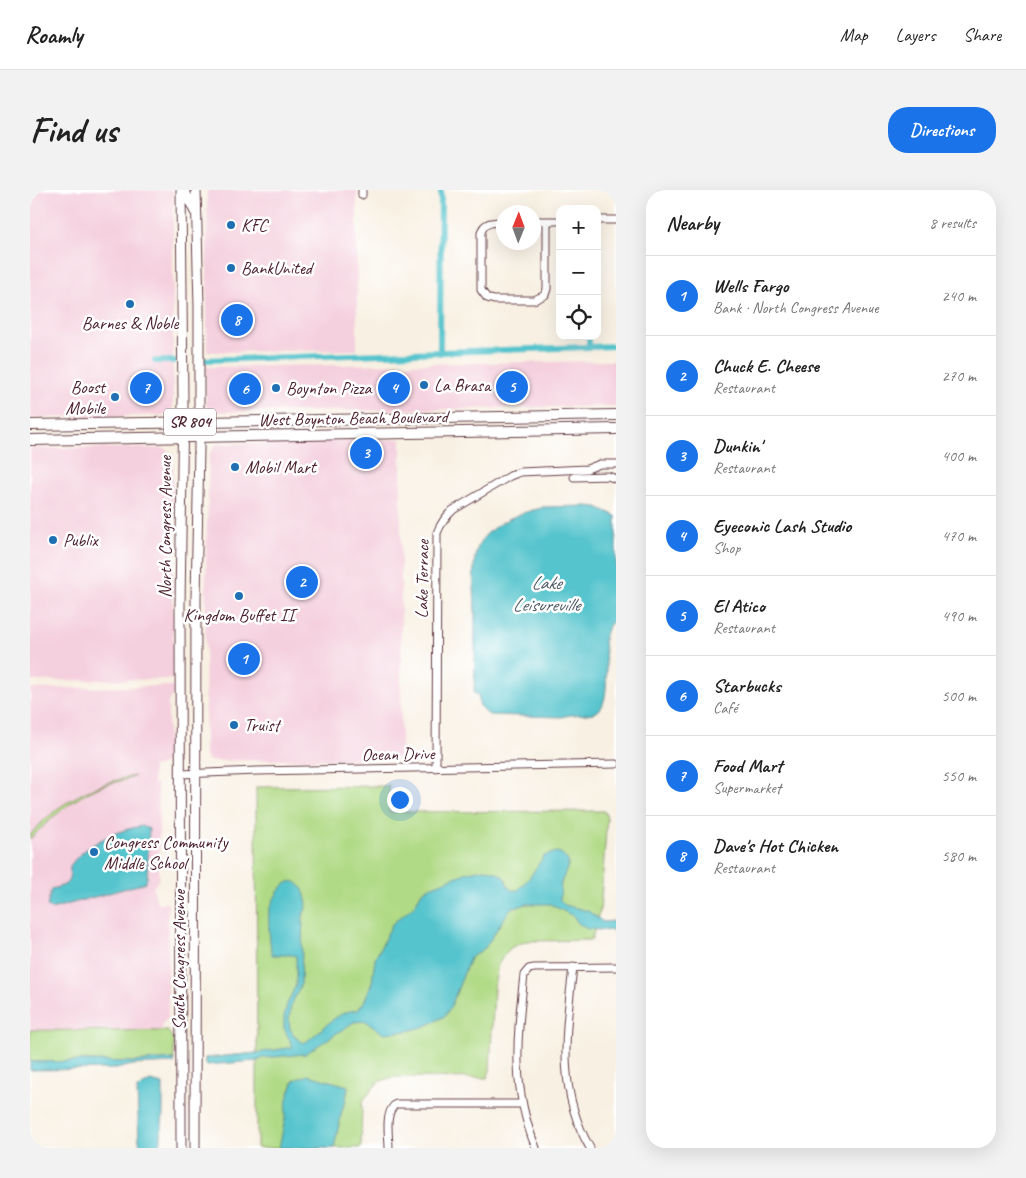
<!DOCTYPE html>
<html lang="en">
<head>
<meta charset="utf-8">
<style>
  :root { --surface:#fff; --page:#f2f2f2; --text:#222; --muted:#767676; --line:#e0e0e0; --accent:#1a73e8 }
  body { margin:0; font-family:Caveat,sans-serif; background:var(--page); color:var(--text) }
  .controls { position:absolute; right:15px; top:15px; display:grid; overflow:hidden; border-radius:10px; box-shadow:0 5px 20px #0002 }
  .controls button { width:45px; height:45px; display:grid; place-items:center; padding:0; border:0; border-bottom:1px solid var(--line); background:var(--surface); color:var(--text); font:25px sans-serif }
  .compass { position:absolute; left:466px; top:15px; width:45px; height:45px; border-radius:50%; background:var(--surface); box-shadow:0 5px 20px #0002; rotate:1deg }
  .you { position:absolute; left:369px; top:609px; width:18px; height:18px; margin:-12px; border:4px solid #fff; border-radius:50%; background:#1a73e8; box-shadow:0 0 0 8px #1a73e833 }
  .badge { display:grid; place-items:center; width:32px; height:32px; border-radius:50%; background:var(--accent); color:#fff; font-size:16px; font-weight:700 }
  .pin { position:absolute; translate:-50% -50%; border:2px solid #fff; box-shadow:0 1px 5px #0006 }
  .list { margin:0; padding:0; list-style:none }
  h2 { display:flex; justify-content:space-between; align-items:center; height:65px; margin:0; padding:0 20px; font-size:21px }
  h2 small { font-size:16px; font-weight:400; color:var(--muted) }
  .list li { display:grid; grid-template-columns:32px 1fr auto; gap:15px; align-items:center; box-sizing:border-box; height:80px; padding:0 20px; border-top:1px solid var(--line) }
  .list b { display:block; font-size:19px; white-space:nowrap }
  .list p { margin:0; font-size:16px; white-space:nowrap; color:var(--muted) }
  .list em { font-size:16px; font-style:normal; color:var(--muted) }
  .icon { flex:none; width:28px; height:28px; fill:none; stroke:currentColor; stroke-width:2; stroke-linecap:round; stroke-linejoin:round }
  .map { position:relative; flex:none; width:586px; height:958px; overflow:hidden; border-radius:20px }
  header { display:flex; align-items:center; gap:30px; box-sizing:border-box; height:70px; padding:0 25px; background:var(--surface); border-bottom:1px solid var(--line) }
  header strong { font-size:24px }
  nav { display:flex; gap:28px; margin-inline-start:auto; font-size:18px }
  .intro { display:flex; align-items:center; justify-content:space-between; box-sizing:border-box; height:120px; padding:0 30px }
  h1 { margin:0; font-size:35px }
  .button { padding:12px 22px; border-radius:20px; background:var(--accent); color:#fff; font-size:18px; font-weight:700 }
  main { display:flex; gap:30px; padding:0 30px }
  aside { flex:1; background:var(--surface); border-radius:20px; box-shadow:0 5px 20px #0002 }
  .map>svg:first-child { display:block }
  .built { fill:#f4cfdd }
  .green { fill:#b0da85; stroke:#7d7c58 }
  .water { fill:#56c4cd; stroke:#50727c }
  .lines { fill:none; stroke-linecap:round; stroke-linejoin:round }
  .canal { stroke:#56c4cd; stroke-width:6 }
  .minor-casing { stroke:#643e46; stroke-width:9 }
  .secondary-casing { stroke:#643e46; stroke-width:11 }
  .primary-casing { stroke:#643e46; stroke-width:12 }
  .minor { stroke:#fff; stroke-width:7 }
  .secondary { stroke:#fff; stroke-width:9 }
  .primary { stroke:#fff; stroke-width:10 }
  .poi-dot { fill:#1f6fb2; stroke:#fff; stroke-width:2 }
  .labels { text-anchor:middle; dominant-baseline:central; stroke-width:5; stroke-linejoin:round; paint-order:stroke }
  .shield { fill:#fff; stroke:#80626b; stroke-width:1 }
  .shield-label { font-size:16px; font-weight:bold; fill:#4a1f2b }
  .poi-label { font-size:18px; fill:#4a1f2b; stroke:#fff; text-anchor:start }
  .street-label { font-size:18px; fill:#4a1f2b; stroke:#fff }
  .water-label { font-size:19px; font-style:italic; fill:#4e5964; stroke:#fff }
</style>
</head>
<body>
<header>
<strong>Roamly</strong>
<nav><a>Map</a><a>Layers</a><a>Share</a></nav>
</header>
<div class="intro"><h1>Find us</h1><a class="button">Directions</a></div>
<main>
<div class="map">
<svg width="586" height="958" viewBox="0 0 586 958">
  <rect width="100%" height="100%" fill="#fff"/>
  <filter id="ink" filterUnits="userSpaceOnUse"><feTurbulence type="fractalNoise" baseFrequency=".02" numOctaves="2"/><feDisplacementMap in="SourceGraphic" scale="10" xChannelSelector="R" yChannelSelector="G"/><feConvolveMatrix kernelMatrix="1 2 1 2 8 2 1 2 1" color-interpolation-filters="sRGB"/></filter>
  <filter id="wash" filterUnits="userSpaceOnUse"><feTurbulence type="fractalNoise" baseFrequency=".0096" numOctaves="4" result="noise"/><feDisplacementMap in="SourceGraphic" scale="20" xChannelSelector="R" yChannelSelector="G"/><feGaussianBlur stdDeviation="1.12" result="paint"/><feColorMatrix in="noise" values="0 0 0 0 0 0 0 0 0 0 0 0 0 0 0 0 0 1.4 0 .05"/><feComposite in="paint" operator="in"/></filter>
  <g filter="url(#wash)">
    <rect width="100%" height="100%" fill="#f8f0e2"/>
    <path class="built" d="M0,0H143V218L135,225L0,228Z
      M177,0H327V160L177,162Z
      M586,171V216L372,220L183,222L176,216V177Z
      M371,249V568L179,571L175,565L176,369L179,264L187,254Z
      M0,258H134L143,264V489L0,491Z
      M142,496L144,503L138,512V572L129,576L123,577V594H127L129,634V689L123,698L127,713H138V829L132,833L133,860L0,862V499Z"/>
    <path class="green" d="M105,586C97,591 82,592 72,596C43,608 22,627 0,649V645C27,613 64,593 105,586Z
      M359,596V622L574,621L577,627L570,722L567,728L573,732L586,731V741L565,739L561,750L497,751L482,757L474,765L468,775L464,797L460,881L457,888L363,887L348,892L332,912L331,958H227V871L175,873V868L227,863L226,597Z
      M0,840L138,841L144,851V869L103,872L58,871L0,872Z"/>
    <path class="water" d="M557,316L567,317L586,326V429C579,434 576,440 574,449C575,464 582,517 566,522C555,526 543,523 532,527L459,525C452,520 447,515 449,506L444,503C445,476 445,449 445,422C445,403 440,369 450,353C461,333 492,322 512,318V317Z
      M112,636L119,639L117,688L115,693L21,719L17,717L21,699C39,695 40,693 40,676C55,654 87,640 112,636Z
      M526,662L531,663L538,671V676L531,693L530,710L535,715L558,721L573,732L586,731V741L557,739L548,733L543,726L520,714H496L488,717L480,719L455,758L440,768L421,816L415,826L396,836L378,841L353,843L336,831L324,832L275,864L233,868L227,871L176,875L175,873V868L227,863L263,857L254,838V827L257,814L266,795V766L262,765H242C240,758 238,729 239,722C242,709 259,676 273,700C275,704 276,710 277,715L273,726L271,794L261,816L259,830L260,839L266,848L274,853C292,842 306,820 328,820L334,812L342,792L345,769L362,734L384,716L392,702L400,697L438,682L455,679L466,682L476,689L477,695L481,700H488L500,687L514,666Z
      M144,869V873L103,875L86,879L0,880V872L58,871L104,872Z
      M278,885L318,896L316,910L312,920L304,958H249L255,929L257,909L264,890Z
      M120,891L133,894V924L130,958L112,956L109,952L107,899Z"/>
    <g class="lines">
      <path class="canal" d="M559,146V157
        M410,163L411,0
        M176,170L586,156
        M125,171H144"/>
    </g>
  </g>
  <g filter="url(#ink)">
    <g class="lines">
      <defs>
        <path id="minor" d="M332,0V5
          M567,30H586
          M503,31H530
          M473,32C463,33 454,31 451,43V100L457,108L464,110H504L515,105L517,99V31
          M544,287L578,286L586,289
          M406,578L407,343C411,333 415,327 423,320L480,286L490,282L557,279L570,274H586
          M151,584L227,581L586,574
          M543,777C536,842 526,899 560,958
          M359,958C359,945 354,922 366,914H492
          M506,958C481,897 487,849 494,785L499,779L504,778L586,777"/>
        <path id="secondary" d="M154,0L165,22
          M151,958L150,415L153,211L151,0
          M165,958L166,408L169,257V116L166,0"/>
        <path id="primary" d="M0,235L586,225
          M0,250L586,239"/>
      </defs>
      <use href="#minor" class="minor-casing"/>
      <use href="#secondary" class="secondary-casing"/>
      <use href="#primary" class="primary-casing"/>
      <use href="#minor" class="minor"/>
      <use href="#secondary" class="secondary"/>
      <use href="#primary" class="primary"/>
    </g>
  </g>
  <g class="poi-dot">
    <circle cx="201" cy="35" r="5"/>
    <circle cx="201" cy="78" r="5"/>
    <circle cx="100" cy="114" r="5"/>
    <circle cx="394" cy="195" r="5"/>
    <circle cx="246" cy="198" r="5"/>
    <circle cx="85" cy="207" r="5"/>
    <circle cx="205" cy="277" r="5"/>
    <circle cx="23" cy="350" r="5"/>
    <circle cx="209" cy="406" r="5"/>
    <circle cx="204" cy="535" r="5"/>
    <circle cx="64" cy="662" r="5"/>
  </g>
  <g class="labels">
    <rect class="shield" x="134" y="218.5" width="52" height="27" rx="4"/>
    <g class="shield-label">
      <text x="160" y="232">SR 804</text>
    </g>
    <g class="poi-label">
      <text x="211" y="35">KFC</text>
      <text x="211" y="78">BankUnited</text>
      <text x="100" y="133" text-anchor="middle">Barnes &amp; Noble</text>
      <text x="404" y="195">La Brasa</text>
      <text x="75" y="197" text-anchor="end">Boost<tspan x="75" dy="21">Mobile</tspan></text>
      <text x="256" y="198">Boynton Pizza</text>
      <text x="215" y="277">Mobil Mart</text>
      <text x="33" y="350">Publix</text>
      <text x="209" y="425" text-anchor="middle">Kingdom Buffet II</text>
      <text x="214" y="535">Truist</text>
      <text x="74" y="652">Congress Community<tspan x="74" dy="21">Middle School</tspan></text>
    </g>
    <g class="street-label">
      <text transform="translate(323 228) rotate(-1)">West Boynton Beach Boulevard</text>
      <text transform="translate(135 337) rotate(-90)">North Congress Avenue</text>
      <text transform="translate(392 389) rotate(-89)">Lake Terrace</text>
      <text transform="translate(368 564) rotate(-1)">Ocean Drive</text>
      <text transform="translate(149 770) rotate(-90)">South Congress Avenue</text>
    </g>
    <g class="water-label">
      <text x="516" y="393">Lake<tspan x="516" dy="22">Leisureville</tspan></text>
    </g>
  </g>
</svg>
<div class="controls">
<button>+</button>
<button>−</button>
<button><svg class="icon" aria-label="locate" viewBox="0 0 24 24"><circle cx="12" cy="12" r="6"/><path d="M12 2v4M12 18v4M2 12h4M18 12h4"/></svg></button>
</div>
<svg class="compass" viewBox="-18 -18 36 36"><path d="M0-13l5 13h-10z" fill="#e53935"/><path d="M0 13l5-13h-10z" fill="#767676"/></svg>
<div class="you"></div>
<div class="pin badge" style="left:214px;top:469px">1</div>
<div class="pin badge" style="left:272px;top:392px">2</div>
<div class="pin badge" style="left:336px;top:263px">3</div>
<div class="pin badge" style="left:364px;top:198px">4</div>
<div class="pin badge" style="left:482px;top:197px">5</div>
<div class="pin badge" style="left:215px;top:199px">6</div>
<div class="pin badge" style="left:116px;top:198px">7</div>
<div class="pin badge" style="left:207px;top:130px">8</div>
</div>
<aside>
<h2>Nearby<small>8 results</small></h2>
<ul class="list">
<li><span class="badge">1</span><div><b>Wells Fargo</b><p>Bank · North Congress Avenue</p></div><em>240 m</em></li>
<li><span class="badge">2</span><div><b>Chuck E. Cheese</b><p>Restaurant</p></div><em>270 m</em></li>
<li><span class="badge">3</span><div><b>Dunkin'</b><p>Restaurant</p></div><em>400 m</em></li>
<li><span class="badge">4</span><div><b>Eyeconic Lash Studio</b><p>Shop</p></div><em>470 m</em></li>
<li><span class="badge">5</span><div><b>El Atico</b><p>Restaurant</p></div><em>490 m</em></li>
<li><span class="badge">6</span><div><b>Starbucks</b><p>Café</p></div><em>500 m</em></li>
<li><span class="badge">7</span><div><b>Food Mart</b><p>Supermarket</p></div><em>550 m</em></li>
<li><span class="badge">8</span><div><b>Dave's Hot Chicken</b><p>Restaurant</p></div><em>580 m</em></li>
</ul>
</aside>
</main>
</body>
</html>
